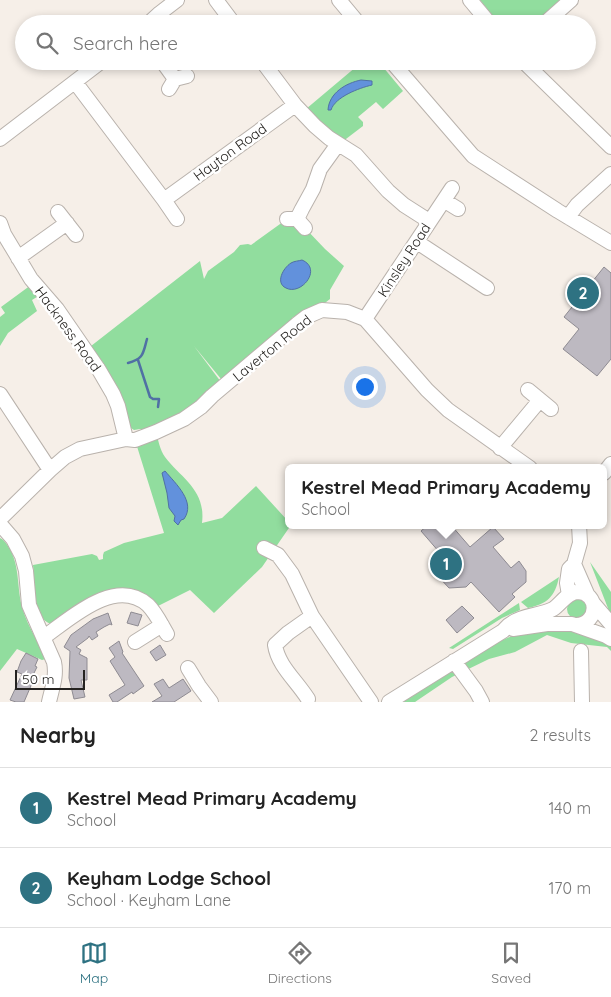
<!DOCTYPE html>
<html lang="en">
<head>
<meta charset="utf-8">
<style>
  :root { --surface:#fff; --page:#f2f2f2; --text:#222; --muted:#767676; --line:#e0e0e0; --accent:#2e7282 }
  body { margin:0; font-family:Quicksand,sans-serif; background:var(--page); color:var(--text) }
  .scale { position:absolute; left:15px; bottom:12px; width:70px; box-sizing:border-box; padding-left:5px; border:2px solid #252320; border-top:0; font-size:14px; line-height:18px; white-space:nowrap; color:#252320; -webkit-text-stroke:4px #fff; paint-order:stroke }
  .you { position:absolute; left:364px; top:386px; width:18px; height:18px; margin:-12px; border:4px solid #fff; border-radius:50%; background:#1a73e8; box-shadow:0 0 0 8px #1a73e833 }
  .badge { display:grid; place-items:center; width:32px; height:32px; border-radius:50%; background:var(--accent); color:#fff; font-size:16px; font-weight:700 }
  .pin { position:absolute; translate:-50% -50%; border:2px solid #fff; box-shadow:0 1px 5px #0006 }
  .popup { position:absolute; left:285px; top:464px; width:322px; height:65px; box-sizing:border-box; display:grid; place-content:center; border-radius:8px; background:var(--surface); filter:drop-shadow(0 1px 4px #0005); font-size:16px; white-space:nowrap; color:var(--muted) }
  .popup b { font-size:19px; color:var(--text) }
  .popup::after { content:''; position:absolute; left:50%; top:100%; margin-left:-10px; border:10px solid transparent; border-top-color:var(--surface) }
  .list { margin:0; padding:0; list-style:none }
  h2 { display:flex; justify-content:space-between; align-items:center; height:65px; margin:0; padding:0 20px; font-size:21px }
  h2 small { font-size:16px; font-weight:400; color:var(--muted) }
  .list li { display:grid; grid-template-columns:32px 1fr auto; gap:15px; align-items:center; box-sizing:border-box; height:80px; padding:0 20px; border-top:1px solid var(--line) }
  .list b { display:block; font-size:19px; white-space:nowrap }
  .list p { margin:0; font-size:16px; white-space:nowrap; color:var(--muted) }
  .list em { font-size:16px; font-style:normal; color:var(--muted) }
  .icon { flex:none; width:28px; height:28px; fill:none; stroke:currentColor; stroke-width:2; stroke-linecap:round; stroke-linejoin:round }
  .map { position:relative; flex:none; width:611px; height:702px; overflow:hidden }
  .search { position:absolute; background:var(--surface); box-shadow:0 2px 8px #0003; left:15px; right:15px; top:15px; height:55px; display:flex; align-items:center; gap:12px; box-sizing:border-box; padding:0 18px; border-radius:28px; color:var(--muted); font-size:19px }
  .sheet { height:225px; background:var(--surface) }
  nav { display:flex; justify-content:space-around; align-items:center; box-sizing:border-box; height:70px; border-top:1px solid var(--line); background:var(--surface); font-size:14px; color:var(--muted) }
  nav a { display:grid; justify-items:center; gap:2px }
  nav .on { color:var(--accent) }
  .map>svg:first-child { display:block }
  .green { fill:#91dd9e }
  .water { fill:#6291dc; stroke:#5070a4 }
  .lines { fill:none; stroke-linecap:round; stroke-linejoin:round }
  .stream { stroke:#5070a4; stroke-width:2.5 }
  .building { fill:#bdb9c1; stroke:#8e8b92 }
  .minor-casing { stroke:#b9b2ac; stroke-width:16 }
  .minor { stroke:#fff; stroke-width:14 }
  .labels { text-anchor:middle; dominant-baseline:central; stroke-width:5; stroke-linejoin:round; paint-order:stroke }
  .street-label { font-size:14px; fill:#252320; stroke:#fff }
</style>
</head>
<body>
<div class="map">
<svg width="611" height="702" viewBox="0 0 611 702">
  <rect width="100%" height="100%" fill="#f6efe8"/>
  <path class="green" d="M480,0H561L535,24H499Z
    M363,61H378L403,91L383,109L376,102L358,117L363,122V126L342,142L306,109Z
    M287,219L305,228L325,249L344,266L330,290V299L321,306L310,307L292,318L297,324L226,385L194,346L224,386L156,431C158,440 160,450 165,457C182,479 206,490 202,523L222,518L256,486L288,521V525H291L262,567L214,613L190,590L158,606L151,599L139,592L51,624C32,618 35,582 33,565L92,554L97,556L99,560L103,559V555L104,552L124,543L164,533L135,440L155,432L140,429L134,430L131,428L118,388L91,346L200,261L204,279L208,271L234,252L240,245L248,244L251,245Z
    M31,285L40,295L32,300L37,311L8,333L0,346V317L5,313L1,307Z
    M0,538C4,540 5,542 8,546C21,566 16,588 23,610C28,627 39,642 46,659L42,660L17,649L0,671Z
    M590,562L611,592V616Z
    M559,577C555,597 547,604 528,608L521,602Z
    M567 609a10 10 0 1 1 20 0a10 10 0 1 1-20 0Z
    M519,603L520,610L502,618L453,649L449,648Z
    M554,629L589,633L611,640V651L607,647L571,643L547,635L515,652L489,659L452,677L415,702H403L498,642L521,632Z"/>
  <path class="water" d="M361,80L372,81V85C359,88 335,97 331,110H328C329,93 346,83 361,80Z
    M302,260C323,269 301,296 286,288C275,283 283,268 291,263C294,261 299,261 302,260Z
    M165,471C176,484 196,502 184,519L181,520L178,525L174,521L175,516L169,508L167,493L162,473Z"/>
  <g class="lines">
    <path class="stream" d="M138,360L150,397L153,399H159L158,407
      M128,363C144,359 143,353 147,339"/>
  </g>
  <path class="building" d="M604,267L611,273V359L597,376L563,349L579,329L564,317Z
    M428,525H451L470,547L493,527L504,539L493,547L511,568L519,561L526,571V582L512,594L515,597L499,612L471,582L466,587L449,588L436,574L440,553L421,531Z
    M462,606L474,618L457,633L446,620Z
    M131,612L142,615L138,626L127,623Z
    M108,613L112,625L110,624L104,627L96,632L98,636L92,640L89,636L88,638L76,647L81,650L79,654L87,658V680H81L85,697L74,699L69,678L70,651L64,647L71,635L93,619Z
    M119,641L123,652L122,653L144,686L133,694L132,692L117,702H113L109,695L125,685L110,661L115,657L109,648Z
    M160,645L166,655L156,661L150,652Z
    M26,653L38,659L35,666L37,667L32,677H34L33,681L24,702H16L10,700L22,674L17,672L21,661Z
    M163,679L169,688L183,679L191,691L174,702H152L162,696L154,684Z"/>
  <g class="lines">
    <defs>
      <path id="minor" d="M216,0L234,24
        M339,0L359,24
        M470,0L490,24
        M148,24L160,13L177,0
        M544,24L571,0
        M162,61L175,79
        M262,61L295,105L315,126L329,138L356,155L388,191L404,205L429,221
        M391,61L473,156L558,211L611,243
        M523,61L611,147
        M75,82L164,200L177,219
        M169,89L175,79L187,76
        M0,139L102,61
        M164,200L295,105
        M445,201L458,209
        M58,212L76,235
        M568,217L577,205L611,174
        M287,219H297L302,209L313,189L320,169L338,144
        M297,219L305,228
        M0,223L4,234L31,279L57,309L99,370L113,394L118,406L126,439
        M417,242L487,288
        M18,258L67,223
        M365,319L452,188
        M528,390L551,409
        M0,394L50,470
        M500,448L540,400
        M604,473L611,464
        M0,519L50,470L65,457L80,449L126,439L135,440L156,432L184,419L201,407L212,396L297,324L306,317L322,310L347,312L365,319L427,390L448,410L530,468
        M0,524L13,539L22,556L26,571L29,605L54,662C57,676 52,688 49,702
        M264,548L278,555L292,574L312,616L371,702
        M574,564L588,596
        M569,595L567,583L569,569L574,564L580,543L579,525
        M593,603L611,624
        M513,629L547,624H572L606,636L611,639
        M44,637C70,619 115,576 148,605C156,613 161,624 167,634
        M135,642L162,625
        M581,651L582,702
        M454,661L476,691L482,702
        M188,668L199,686L211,702
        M308,699C297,681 278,666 275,645L288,633L312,616
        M389,702L503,631C506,628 508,625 512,623C524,614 540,616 553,609C561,604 567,592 578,592C599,593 599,623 577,625"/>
    </defs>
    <use href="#minor" class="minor-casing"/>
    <use href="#minor" class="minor"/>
  </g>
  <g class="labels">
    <g class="street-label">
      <text transform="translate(230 152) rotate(-36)">Hayton Road</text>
      <text transform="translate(404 260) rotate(-57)">Kinsley Road</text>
      <text transform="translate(68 329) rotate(54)">Hackness Road</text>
      <text transform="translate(272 348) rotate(-39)">Laverton Road</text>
    </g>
  </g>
</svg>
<div class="scale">50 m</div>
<div class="you"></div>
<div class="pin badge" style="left:446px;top:564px">1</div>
<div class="popup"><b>Kestrel Mead Primary Academy</b>School</div>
<div class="pin badge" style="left:583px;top:293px">2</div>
<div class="search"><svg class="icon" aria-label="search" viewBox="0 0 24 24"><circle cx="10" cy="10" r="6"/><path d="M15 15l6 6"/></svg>Search here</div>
</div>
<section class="sheet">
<h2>Nearby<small>2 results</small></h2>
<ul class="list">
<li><span class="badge">1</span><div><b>Kestrel Mead Primary Academy</b><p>School</p></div><em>140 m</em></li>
<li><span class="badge">2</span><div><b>Keyham Lodge School</b><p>School · Keyham Lane</p></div><em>170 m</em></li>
</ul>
</section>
<nav>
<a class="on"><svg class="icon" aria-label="map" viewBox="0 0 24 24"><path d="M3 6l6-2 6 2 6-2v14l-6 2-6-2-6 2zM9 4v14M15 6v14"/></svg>Map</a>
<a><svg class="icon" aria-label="directions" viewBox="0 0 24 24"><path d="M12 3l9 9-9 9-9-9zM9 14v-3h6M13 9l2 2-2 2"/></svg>Directions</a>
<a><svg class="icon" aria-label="saved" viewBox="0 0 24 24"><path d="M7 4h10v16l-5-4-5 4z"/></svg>Saved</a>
</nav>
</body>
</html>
